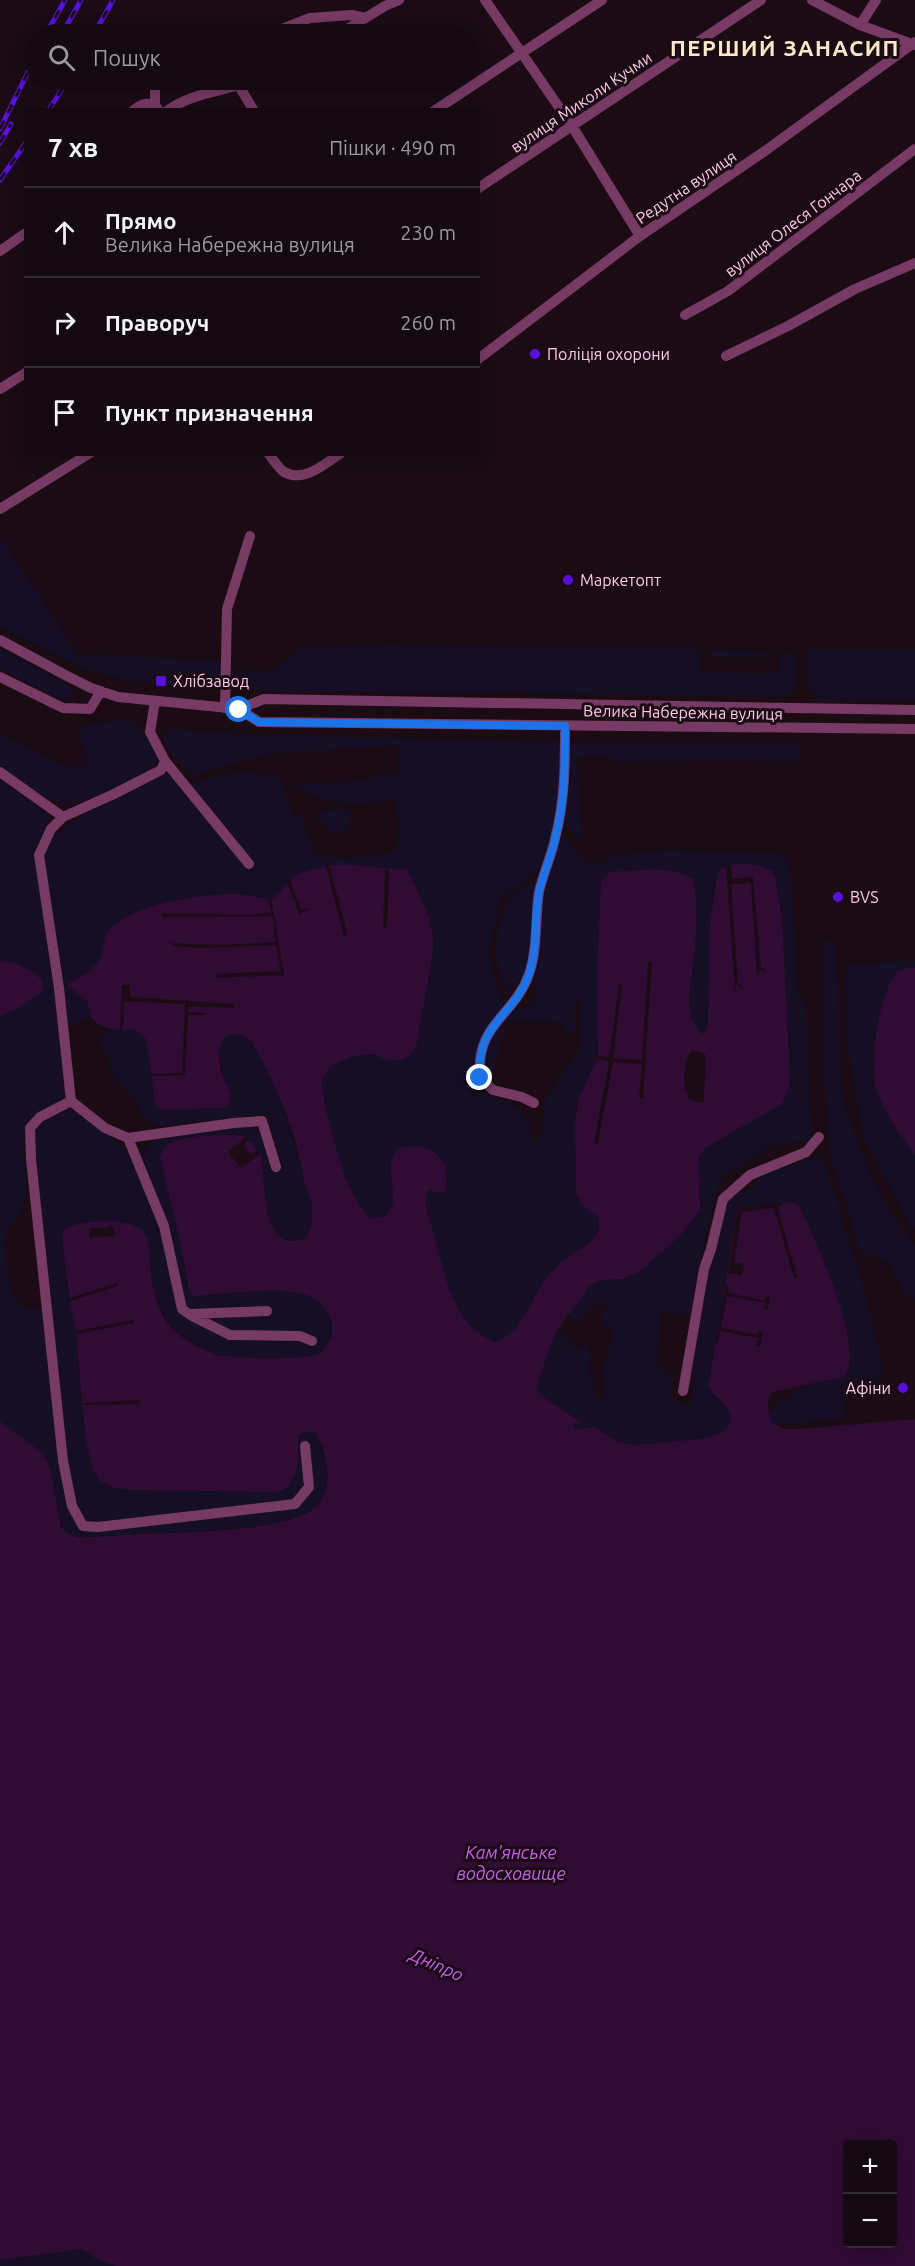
<!DOCTYPE html>
<html lang="uk">
<head>
<meta charset="utf-8">
<style>
  :root { --surface:#14090f; --page:#21171d; --text:#f1f3f6; --muted:#9d9a9e; --line:#332a2f }
  body { margin:0; font-family:Ubuntu,sans-serif; background:var(--page); color:var(--text) }
  .controls { position:absolute; right:18px; bottom:18px; display:grid; overflow:hidden; border-radius:6px; box-shadow:0 3px 15px #0003 }
  .controls button { width:54px; height:54px; display:grid; place-items:center; padding:0; border:0; border-bottom:2px solid var(--line); background:var(--surface); color:var(--text); font:30px sans-serif }
  .stop { position:absolute; width:18px; height:18px; margin:-14px; border:4px solid #1a73e8; border-radius:50%; background:#fff }
  .stop.end { background:#1a73e8; border-color:#fff; box-shadow:0 2px 6px #0008 }
  .list { margin:0; padding:0; list-style:none }
  h2 { display:flex; justify-content:space-between; align-items:center; height:78px; margin:0; padding:0 24px; font-size:26px }
  h2 small { font-size:20px; font-weight:400; color:var(--muted) }
  .list li { display:grid; grid-template-columns:39px 1fr auto; gap:18px; align-items:center; box-sizing:border-box; height:90px; padding:0 24px; border-top:2px solid var(--line) }
  .list b { display:block; font-size:22px; white-space:nowrap }
  .list p { margin:0; font-size:20px; white-space:nowrap; color:var(--muted) }
  .list em { font-size:20px; font-style:normal; color:var(--muted) }
  .icon { flex:none; width:33px; height:33px; fill:none; stroke:currentColor; stroke-width:2; stroke-linecap:round; stroke-linejoin:round }
  .map { position:relative; flex:none; width:915px; height:2266px; overflow:hidden }
  .search { position:absolute; background:var(--surface); box-shadow:0 3px 15px #0003; left:24px; top:24px; width:456px; height:66px; display:flex; align-items:center; gap:15px; box-sizing:border-box; padding:0 21px; border-radius:33px; color:var(--muted); font-size:22px }
  .panel { position:absolute; background:var(--surface); box-shadow:0 3px 15px #0003; left:24px; top:108px; width:456px; height:348px; border-radius:6px }
  .map>svg:first-child { display:block }
  .green { fill:#140f24; fill-rule:evenodd }
  .water { fill:#300b34; fill-rule:evenodd }
  .pier { fill:#1b0c14 }
  .lines { fill:none; stroke-linecap:round; stroke-linejoin:round }
  .minor { stroke:#773a64; stroke-width:10 }
  .rail-casing { stroke:#5b0ee2; stroke-width:5 }
  .rail { stroke:#1b0c14; stroke-width:3; stroke-dasharray:9; stroke-linecap:butt }
  .route { stroke:#1a73e8; stroke-width:8 }
  .poi-dot { fill:#5b0ee2; stroke:#1b0c14; stroke-width:2 }
  .labels { text-anchor:middle; dominant-baseline:central; stroke-width:6; stroke-linejoin:round; paint-order:stroke }
  .street-label { font-size:16px; fill:#fcc9e9; stroke:#1b0c14 }
  .poi-label { font-size:16px; fill:#fcc9e9; stroke:#1b0c14; text-anchor:start }
  .water-label { font-size:18px; font-style:italic; fill:#cb5df5; stroke:#1b0c14 }
  .district-label { font-size:22px; font-weight:bold; letter-spacing:1.5px; fill:#fce9cb; stroke:#1b0c14 }
</style>
</head>
<body>
<div class="map">
<svg width="915" height="2266" viewBox="0 0 915 2266">
  <rect width="100%" height="100%" fill="#1b0c14"/>
  <path class="green" d="M0,536L78,654L222,661L221,689C183,686 143,685 106,675C68,664 34,643 0,626Z
    M389,645L691,647L700,651V672L779,674V657L782,653H793C799,662 799,685 792,693L784,696L236,690L231,686L233,672L276,670L302,646Z
    M0,648L70,687L72,693L71,698L66,701L60,700L0,669Z
    M712,650L767,651L770,654L767,657L712,656L710,653Z
    M808,650H915V701H819L809,687Z
    M127,720L132,722L156,746L157,761L152,768C121,784 81,814 44,797C29,790 13,775 0,763V733C11,739 24,744 34,750C52,760 66,773 86,763C88,751 80,743 78,731L85,725Z
    M170,729L256,735L561,742V785L557,818L543,859L536,873L501,899L492,934L489,951L494,977L508,1017L520,1008L535,1004C535,948 543,889 559,835L574,846L587,863L603,862L613,855L670,850L775,853L786,858L790,869L793,892L798,998L805,1000L806,1010L812,1139L766,1147C754,1163 734,1167 720,1179L700,1259L690,1315L665,1312L661,1314L656,1366L662,1368L672,1377L673,1388L670,1399L677,1403H691L695,1381V1374L691,1372L707,1275L727,1202L738,1193L754,1188L761,1174L823,1156L867,1300L882,1364V1374L878,1389L848,1395L844,1401L846,1418L788,1424L772,1423L769,1416C787,1386 811,1384 843,1377L851,1359L849,1339L843,1315L811,1231L802,1212L791,1202L743,1208L737,1211L710,1377L708,1381C709,1385 709,1389 711,1392C720,1405 739,1409 727,1430L708,1438L636,1445L623,1444L596,1427L574,1429L572,1425L580,1422C570,1412 541,1399 536,1389L555,1333L573,1340L574,1347L579,1350L587,1343C595,1365 581,1371 600,1397L604,1398L605,1393L602,1374L613,1335L612,1329L601,1322L603,1313L610,1302L592,1304L583,1321L568,1315L594,1282L632,1278L679,1237L700,1210L699,1156L705,1148L788,1091L790,1075L782,918L738,865L723,868C706,884 710,991 708,1020L705,1033L702,1034C681,1015 692,974 695,949C697,930 696,909 695,889L672,871L610,872L601,881L597,973L598,1056L576,1105V1191L579,1200L598,1217L599,1226L593,1238L569,1256L546,1279L515,1330L505,1339L494,1342C455,1323 448,1287 438,1248C434,1232 427,1215 425,1198L428,1190L441,1193L446,1191L391,1180C395,1198 397,1219 371,1218C341,1189 331,1130 322,1090C322,1083 321,1077 326,1071C334,1061 362,1051 375,1054C379,1055 384,1058 388,1060L417,1043L433,952V934L428,915L408,870C363,868 330,855 289,882C283,886 280,894 273,899L215,895L142,910L118,922L106,933L101,957L95,966L69,983L73,990L87,1001L91,1017L69,1025L43,856L53,837L84,814L169,772L180,785C203,782 227,770 251,772C261,773 268,778 279,776L282,778L292,816L300,814C304,824 310,844 317,852C328,865 378,855 394,852C403,838 397,814 394,798C382,800 368,804 356,804C334,804 310,794 291,785L370,780V775L400,773L397,746L274,753L192,775L167,748L163,737L164,731ZM575,1001H580L579,1049L545,1101L541,1139H533L530,1134L531,1123L519,1108L482,1091L480,1086L486,1076L494,1069L507,1021L563,1022V1034H574Z
    M571,742H799L800,761L720,759L614,762L609,757H577L583,839L571,833L565,825L570,788Z
    M0,780L46,813C55,827 39,838 33,851C46,931 65,1013 65,1095C53,1106 39,1112 26,1122C25,1129 23,1137 23,1145C24,1161 28,1178 26,1195C23,1214 18,1213 9,1227C0,1244 10,1286 16,1303L24,1308H49L35,1135C44,1116 51,1115 70,1108L76,1110L125,1150L132,1160H141L149,1143L154,1139L254,1125L266,1146L272,1171L282,1169L283,1165L270,1123L267,1116L263,1114L156,1126C142,1120 139,1107 131,1095C126,1087 118,1082 113,1074C109,1069 110,1063 108,1057C106,1053 102,1050 101,1045C98,1023 137,1023 145,1040C154,1058 153,1084 155,1104L161,1110L226,1108C240,1096 212,1068 221,1044C223,1039 225,1036 230,1035C238,1032 246,1035 251,1041C258,1048 262,1060 266,1069C283,1104 294,1139 303,1177C307,1190 313,1201 313,1216C313,1224 311,1231 306,1238C258,1256 268,1180 260,1156C258,1149 251,1142 247,1137L228,1134L181,1140L162,1151L160,1158L180,1241L189,1291L192,1296C228,1295 270,1284 306,1294C329,1301 346,1342 317,1354C306,1359 280,1358 267,1357C255,1357 243,1358 231,1357C220,1356 210,1352 201,1347C161,1328 152,1299 150,1257L66,1227L63,1229L62,1238L69,1298L76,1331L85,1436L93,1471L101,1481L111,1487L129,1490L274,1492L299,1454L298,1436L305,1432L315,1433L319,1438L327,1471V1485L321,1501L313,1510L285,1521L262,1526L199,1531L76,1537L67,1533L61,1527L50,1469L44,1454L0,1421Z
    M342,808L349,811L351,828C344,832 337,833 329,832L319,817V813Z
    M536,881L537,889L528,968L509,993C495,969 494,948 500,921C502,915 503,908 506,903C511,893 526,887 536,881Z
    M823,940L835,941L837,953L839,1040L842,1089L845,1109L871,1176L890,1210L915,1246V1298H906L888,1261L861,1253L830,1155L824,1074Z
    M915,961V968L898,970L893,975L878,1025L873,1075L883,1105L915,1155V1230L910,1225L864,1139L846,1040V970L847,964Z
    M81,2249L115,2266H0V2260Z"/>
  <path class="water" d="M329,865H353L408,870L428,915L433,934V952L417,1043C412,1055 403,1063 389,1060C383,1059 378,1054 372,1054C359,1053 338,1060 329,1069C325,1072 323,1076 322,1081C320,1096 342,1172 350,1188C356,1200 362,1209 371,1218C406,1220 388,1183 391,1163C392,1158 394,1154 397,1149C416,1142 442,1148 446,1171C447,1177 446,1185 446,1191L441,1193L428,1190L425,1198C427,1215 434,1232 438,1249C448,1287 455,1323 494,1342C522,1335 529,1300 546,1279C553,1270 561,1262 570,1256C579,1248 593,1243 598,1231C600,1226 599,1222 598,1217L581,1205L576,1191L575,1122L579,1097L598,1056L597,973L601,881L610,872C634,871 673,865 693,879C698,901 697,926 695,949C693,973 680,1015 702,1034L707,1029L708,1020L710,922L718,872C730,860 758,863 772,871L775,877L782,918L790,1076L788,1091L782,1104L705,1148L699,1156L700,1211L679,1237L638,1273L623,1279L601,1280L590,1286L555,1333L536,1389C541,1399 570,1412 581,1423L573,1424L574,1429L596,1427L618,1442L636,1445L708,1438L726,1430C744,1402 698,1397 710,1377L737,1211L743,1208L791,1202L797,1204L802,1212C815,1238 869,1357 843,1377L773,1392C765,1400 768,1413 772,1423L785,1429H800L915,1419V2266H115L96,2259L89,2252L81,2249L0,2260V1421L44,1454L50,1469L61,1527L67,1533L76,1537C96,1538 116,1535 136,1534C178,1532 281,1533 313,1509C326,1500 329,1482 327,1467C325,1455 323,1442 315,1433L305,1432L298,1436C299,1451 300,1476 287,1487C284,1490 278,1491 274,1492L129,1490L111,1487L101,1481L93,1471L85,1436L76,1331L69,1298L62,1238L64,1229C78,1220 124,1218 138,1227C153,1236 149,1259 151,1274C153,1290 158,1312 169,1325C180,1338 203,1351 219,1355C233,1359 307,1360 318,1354C330,1347 336,1331 330,1318C327,1312 323,1304 317,1300C297,1283 219,1295 192,1296L189,1289L180,1241L160,1158C162,1152 164,1146 170,1143C187,1134 229,1134 247,1136C251,1142 258,1149 260,1155C268,1180 258,1257 306,1238L312,1225V1203L304,1180L295,1139L285,1110L264,1064L252,1042L241,1034L228,1035L223,1039L219,1050L220,1069L231,1094L229,1105L226,1108L161,1110L155,1104L148,1050L145,1038L134,1029H111L96,1023L91,1017L87,1001L68,986L69,983C81,976 95,970 101,957C105,947 102,936 111,928C137,903 202,893 237,894C249,895 261,899 273,899L297,874ZM694,1051L705,1054C707,1059 704,1093 704,1101L699,1103L690,1100C681,1085 683,1068 690,1052ZM848,2144H892V2244H848Z
    M0,960C17,961 31,970 43,981V990L22,1007L0,1016Z
    M909,968H915V1155C901,1136 885,1114 877,1091C868,1063 879,993 898,970Z"/>
  <path class="pier" d="M329,865L348,936L344,937L326,866Z
    M726,866H731L732,879L753,877L761,968H764L765,976L763,970H759L757,977L751,883L731,884L738,984H741V991L739,985H736L735,992Z
    M385,869L389,870L387,928H383Z
    M290,880L301,910L309,908V910L299,914L287,882Z
    M271,898L284,975L215,978V974L281,971L276,945L205,948L173,946L172,943L220,945L275,942L273,916L162,917L161,913L250,915L272,912L268,899Z
    M648,962L652,963L643,1098L639,1099L642,1064L613,1062L598,1144H594L609,1061L598,1059V1056L609,1057L619,985H622L613,1058L642,1060Z
    M122,985H130V997L235,1004L234,1008L188,1006V1012L205,1013V1015H188L185,1075L152,1076L151,1074L182,1073L185,1004L124,1001L123,1028H120Z
    M247,1136L250,1140L243,1145L251,1155L258,1150L260,1153L241,1168L228,1152Z
    M782,1203V1206L777,1207L797,1277L794,1278L774,1208L742,1212L734,1262L744,1264L742,1275L728,1273L738,1209Z
    M110,1222L112,1228H114L115,1236L90,1238L89,1229L110,1227Z
    M117,1283L118,1286L70,1301L69,1298Z
    M726,1285L729,1286L728,1293L765,1301L767,1295L770,1296L768,1309H764L765,1303L727,1296L721,1328L758,1335L759,1331L763,1332L760,1347L756,1346L758,1338L720,1331L718,1343L715,1342Z
    M134,1320V1323L76,1334V1331Z
    M140,1400V1404L83,1405V1403Z"/>
  <g class="lines">
    <path class="minor" d="M485,0L572,126L640,236
      M812,0L860,25L915,45
      M860,25L876,0
      M269,34L310,18L351,15L366,18
      M339,34L385,6L399,0
      M155,80V105
      M239,86L254,111
      M133,111C140,104 146,102 155,105L159,111
      M167,111C192,92 225,92 253,80
      M434,111L602,0
      M477,189L761,0
      M0,251L27,232
      M685,315L728,291L915,149
      M726,356L788,326L855,289L915,263
      M477,360L640,236L765,151L915,42
      M0,389L27,372
      M268,453C273,459 278,468 284,472C305,483 324,464 341,453
      M0,509L90,453
      M0,640L67,676L91,688L118,697L239,709L259,722L915,729
      M0,677L63,708L90,709L101,691
      M155,701L150,732L165,761L161,770L114,794L63,817L51,829L39,855L59,988L71,1101L105,1128L128,1138L234,1123L262,1121L276,1167
      M225,708L227,609L250,536
      M239,709L264,699L915,710
      M165,761L249,864
      M0,772L63,817
      M71,1101L40,1117L30,1128L31,1159L63,1461L72,1506L83,1526L98,1527L295,1504L309,1487L305,1446
      M534,1103L522,1097L493,1090L480,1078C475,1023 515,1016 529,974C538,948 535,918 539,892C543,874 551,857 555,839C565,800 565,766 565,726
      M128,1138L164,1226L182,1309L189,1314L267,1311
      M192,1316L230,1335L300,1336L312,1341
      M683,1391L704,1269L711,1249L723,1199L750,1175L806,1152L819,1137"/>
    <defs>
      <path id="rail" d="M46,34L65,0
        M62,34L81,0
        M94,34L113,0
        M48,111L68,80
        M0,129L34,60
        M0,143L11,124
        M0,180L27,141"/>
    </defs>
    <use href="#rail" class="rail-casing"/>
    <use href="#rail" class="rail"/>
  </g>
  <g class="lines">
    <path class="route" d="M239,710L259,722L565,726C565,766 565,800 555,839C551,857 543,874 539,892C534,918 538,948 529,974C515,1016 475,1023 480,1078"/>
  </g>
  <g class="poi-dot">
    <circle cx="535" cy="354" r="6"/>
    <circle cx="568" cy="580" r="6"/>
    <rect x="155" y="675" width="12" height="12" rx="3"/>
    <circle cx="838" cy="897" r="6"/>
    <circle cx="903" cy="1388" r="6"/>
  </g>
  <g class="labels">
    <g class="street-label">
      <text transform="translate(581 102) rotate(-34)">вулиця Миколи Кучми</text>
      <text transform="translate(686 187) rotate(-34)">Редутна вулиця</text>
      <text transform="translate(793 223) rotate(-37)">вулиця Олеся Гончара</text>
      <text transform="translate(683 712) rotate(1)">Велика Набережна вулиця</text>
    </g>
    <g class="poi-label">
      <text x="547" y="354">Поліція охорони</text>
      <text x="580" y="580">Маркетопт</text>
      <text x="173" y="681">Хлібзавод</text>
      <text x="850" y="897">BVS</text>
      <text x="891" y="1388" text-anchor="end">Афіни</text>
    </g>
    <g class="water-label">
      <text x="511" y="1852">Кам'янське<tspan x="511" dy="21">водосховище</tspan></text>
      <text transform="translate(437 1964) rotate(24)">Дніпро</text>
    </g>
    <g class="district-label">
      <text x="785" y="47">ПЕРШИЙ ЗАНАСИП</text>
    </g>
  </g>
</svg>
<div class="controls">
<button>+</button>
<button>−</button>
</div>
<div class="stop" style="left:239px;top:710px"></div>
<div class="stop end" style="left:480px;top:1078px"></div>
<div class="search"><svg class="icon" aria-label="search" viewBox="0 0 24 24"><circle cx="10" cy="10" r="6"/><path d="M15 15l6 6"/></svg>Пошук</div>
<section class="panel">
<h2>7 хв<small>Пішки · 490 m</small></h2>
<ul class="list">
<li><svg class="icon" aria-label="ahead" viewBox="0 0 24 24"><path d="M12 20V5M6 11l6-6 6 6"/></svg><div><b>Прямо</b><p>Велика Набережна вулиця</p></div><em>230 m</em></li>
<li><svg class="icon" aria-label="right" viewBox="0 0 24 24"><path d="M7 20v-9h11M14 6l5 5-5 5"/></svg><div><b>Праворуч</b></div><em>260 m</em></li>
<li><svg class="icon" aria-label="arrive" viewBox="0 0 24 24"><path d="M6 21V4h12l-3 4 3 4H6"/></svg><div><b>Пункт призначення</b></div></li>
</ul>
</section>
</div>
</body>
</html>
